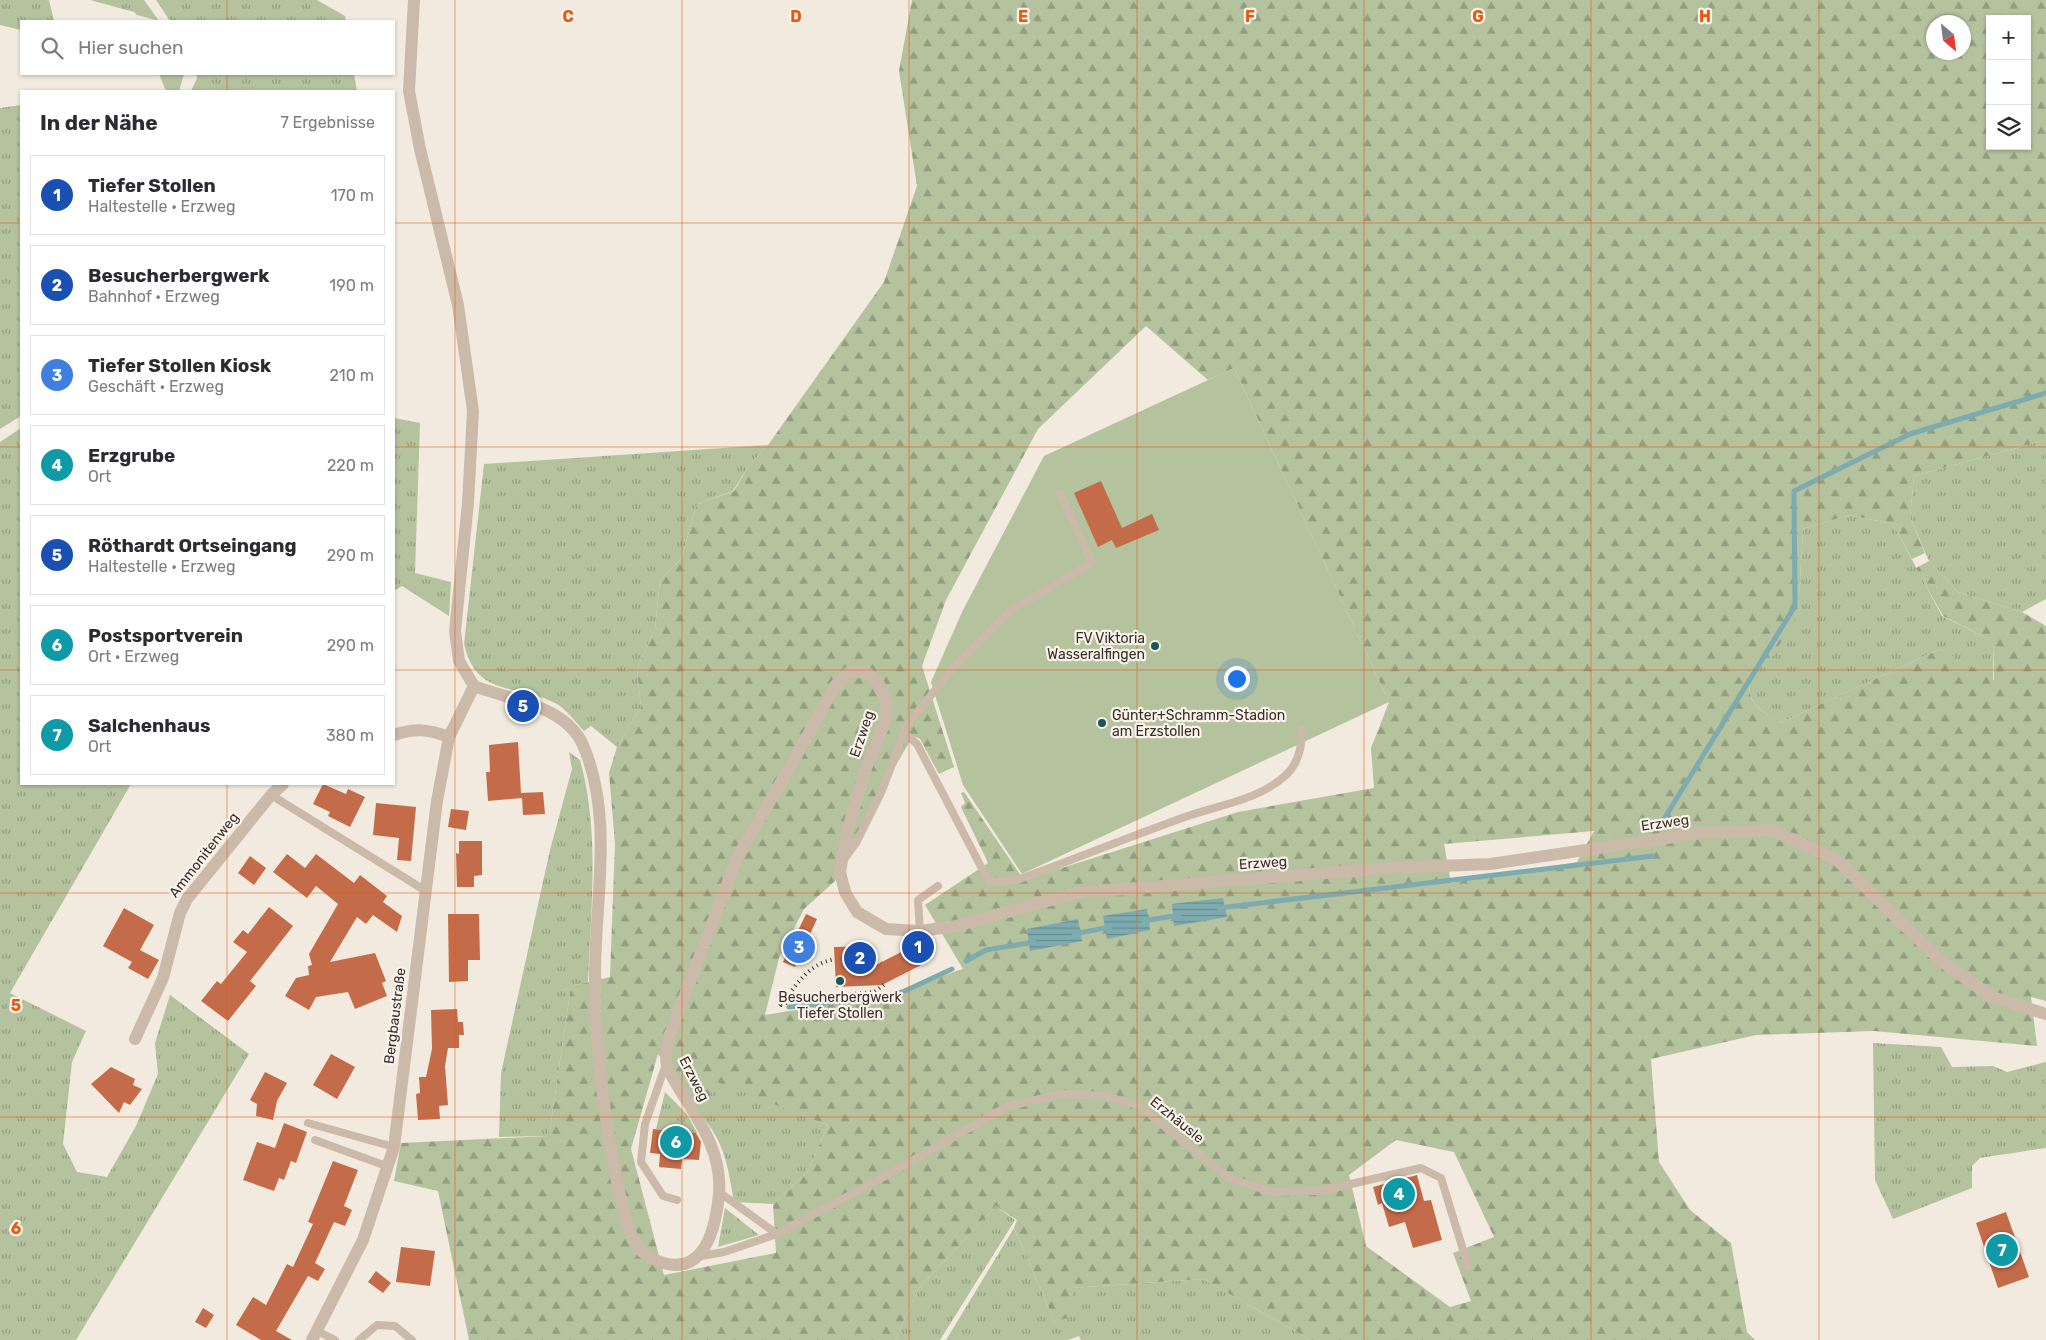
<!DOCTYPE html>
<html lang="de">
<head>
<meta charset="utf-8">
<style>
  :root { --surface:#fff; --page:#f7f7f7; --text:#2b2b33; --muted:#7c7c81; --line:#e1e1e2; --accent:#7c3aed }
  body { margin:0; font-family:Rubik,sans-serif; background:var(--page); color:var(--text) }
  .controls { position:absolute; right:15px; top:15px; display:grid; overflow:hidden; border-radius:0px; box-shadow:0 1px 4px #0004 }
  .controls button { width:45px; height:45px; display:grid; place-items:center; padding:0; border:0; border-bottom:1px solid var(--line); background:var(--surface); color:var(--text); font:25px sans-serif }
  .compass { position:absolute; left:1926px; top:15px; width:45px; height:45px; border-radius:50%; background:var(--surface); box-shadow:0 1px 4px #0004; rotate:152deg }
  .you { position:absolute; left:1236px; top:678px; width:18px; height:18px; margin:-12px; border:4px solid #fff; border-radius:50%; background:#1a73e8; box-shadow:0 0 0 8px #1a73e833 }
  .badge { display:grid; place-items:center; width:32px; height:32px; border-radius:50%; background:var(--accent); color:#fff; font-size:16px; font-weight:700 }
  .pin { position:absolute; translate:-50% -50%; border:2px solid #fff; box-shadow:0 1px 5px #0006 }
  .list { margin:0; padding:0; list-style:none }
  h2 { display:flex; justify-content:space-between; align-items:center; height:65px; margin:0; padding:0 20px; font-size:21px }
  h2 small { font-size:16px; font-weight:400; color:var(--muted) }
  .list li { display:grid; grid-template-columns:32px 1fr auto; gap:15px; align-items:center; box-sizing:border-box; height:80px; margin:0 10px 10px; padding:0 10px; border:1px solid var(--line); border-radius:0px }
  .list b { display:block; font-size:19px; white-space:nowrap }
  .list p { margin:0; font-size:16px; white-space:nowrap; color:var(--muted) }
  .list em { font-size:16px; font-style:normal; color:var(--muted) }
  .icon { flex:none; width:28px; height:28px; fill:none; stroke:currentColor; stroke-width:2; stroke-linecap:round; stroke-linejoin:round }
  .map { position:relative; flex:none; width:2046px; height:1340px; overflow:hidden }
  .search { position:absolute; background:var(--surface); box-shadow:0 1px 4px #0004; left:20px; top:20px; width:375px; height:55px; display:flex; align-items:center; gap:12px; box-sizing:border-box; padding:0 18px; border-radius:0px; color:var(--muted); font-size:19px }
  .panel { position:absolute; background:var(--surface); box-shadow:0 1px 4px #0004; left:20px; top:90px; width:375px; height:695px; border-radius:0px }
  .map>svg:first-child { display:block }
  .grass { fill:url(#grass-tufts) }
  .forest { fill:url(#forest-firs); fill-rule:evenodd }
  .pitch { fill:#b4c29e }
  .water { fill:url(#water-rules) }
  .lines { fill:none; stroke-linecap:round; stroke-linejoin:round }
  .stream { stroke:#7dabaf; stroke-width:5 }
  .building { fill:#c46c4a }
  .service { stroke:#cbbaaa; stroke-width:8 }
  .minor { stroke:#cbbaaa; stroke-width:12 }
  .tertiary { stroke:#cbbaaa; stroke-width:12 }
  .rail { stroke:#382f29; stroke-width:4; stroke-dasharray:1 4; stroke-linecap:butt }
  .grid { fill:none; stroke:#e8590c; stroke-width:1; stroke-opacity:0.55 }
  .poi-dot { fill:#1f5459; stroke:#faf3eb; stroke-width:2 }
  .labels { text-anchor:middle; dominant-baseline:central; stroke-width:4.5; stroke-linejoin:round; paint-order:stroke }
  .poi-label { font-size:14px; fill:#382f29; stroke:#faf3eb; text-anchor:end }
  .street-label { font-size:14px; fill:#382f29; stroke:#faf3eb }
  .grid-label { font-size:16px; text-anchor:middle; font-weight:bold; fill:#e8590c; stroke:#faf3eb; stroke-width:4.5; stroke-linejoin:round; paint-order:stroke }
</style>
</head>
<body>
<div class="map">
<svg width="2046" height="1340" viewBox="0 0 2046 1340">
  <defs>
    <pattern id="grass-tufts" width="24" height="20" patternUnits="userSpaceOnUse" patternTransform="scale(1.25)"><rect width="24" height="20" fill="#b4c29e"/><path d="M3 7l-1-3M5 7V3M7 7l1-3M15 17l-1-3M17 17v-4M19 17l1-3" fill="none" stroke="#939e81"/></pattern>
    <pattern id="forest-firs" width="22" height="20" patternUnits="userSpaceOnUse" patternTransform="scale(1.25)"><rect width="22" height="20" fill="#b4c29e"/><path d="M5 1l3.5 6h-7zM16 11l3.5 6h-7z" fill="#939e81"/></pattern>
    <pattern id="water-rules" width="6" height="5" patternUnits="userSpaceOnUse" patternTransform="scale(1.25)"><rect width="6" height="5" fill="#7dabaf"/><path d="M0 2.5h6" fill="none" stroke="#678c8e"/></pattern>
  </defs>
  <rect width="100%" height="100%" fill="#f2eade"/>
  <path class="grass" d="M0,0H49L54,21H21V30L0,25Z
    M90,0H144L159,21L137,15L134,12Z
    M156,0H317L345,16L346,21H170Z
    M159,74H184L179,91H166Z
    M196,74H354L357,91H191L197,78Z
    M21,105V416L0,429V108Z
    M394,418L420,423L415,573L451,582L449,616L402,586L394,591Z
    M21,428V784H131L10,993L86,1031L72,1062L63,1144L77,1172L107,1177L136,1126L158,1074L155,1043L170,995L249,1054L76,1340H0V442Z
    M2046,440V599L2022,612L1958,592L1929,561L1910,517L1914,476Z
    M768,445L748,467L733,491L697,504L681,559L660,580L655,629L637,669L641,707L617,747L591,726L584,731C576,723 567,710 557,704C516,682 477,699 464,644L484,464Z
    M1849,515L1893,524L1942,616L1993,641V680L1940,649L1780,723C1746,701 1749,701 1750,661L1798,614L1803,529Z
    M569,752L580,760C600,832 591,908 588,982L571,986L549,1136L499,1137L501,1073L550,850L572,769Z
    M1873,1043L1941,1047L1952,1067L1993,1066L2007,1072L2046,1062V1148L1980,1158L1972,1166V1188L1893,1219L1875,1180Z
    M717,1081L828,1125L808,1171L773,1204L734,1202C728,1167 725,1142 700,1114Z
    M665,1092L687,1114L697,1133L656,1129Z
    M996,1206L1015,1220L940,1340H895L919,1288Z
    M725,1208L759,1235L718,1247Z
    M1014,1228L1055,1322L1070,1288L1203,1279L1311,1340H1081L1079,1336L1068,1340H946Z"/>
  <path class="forest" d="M912,0H2046V440L1914,476L1910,517L1925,553L1912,559L1893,524L1849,515L1803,529L1798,614L1772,657L1750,662C1749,702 1746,701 1780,723L1940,649L1994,680L1993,641L1943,616L1916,568L1929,561L1958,592L2022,612L2046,626V1001L2031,997L2037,1046L1874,1031L1756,1035L1651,1059L1659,1162L1690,1210L1731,1243L1747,1332L1755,1340H1311L1203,1279L1071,1288L1076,1315L1055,1322L1014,1228L1017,1220L996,1206L919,1288L895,1340H469L438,1191L394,1181L401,1143L549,1136L571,986L610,977L615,844L609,773L617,747L641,707L637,669L655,629L660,580L681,559L697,504L734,491L748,467L768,445L884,282L917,186L899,71ZM1990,19H2027V146H1990ZM1934,22H1964V52H1934ZM1146,326L1208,380L1234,368L1389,702L1371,748L1374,788L1238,812L1024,880L964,792L961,793L965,803L961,807L988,863L925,905L963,969L885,995L765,1015L779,958L804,909L835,881L862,823L913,736L920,739L939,774L954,767L922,666L946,600L1038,429ZM1594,831L1577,862L1451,883L1444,844ZM658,1054L700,1114L717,1082L828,1125L808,1171L773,1204L776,1253L664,1275L631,1149ZM1396,1140L1454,1152L1494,1237L1453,1253L1471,1301L1450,1307L1366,1246L1349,1175Z"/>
  <path class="pitch" d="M1234,368L1389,702L1022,874L963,785L931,682L963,610L1044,456Z"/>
  <path class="water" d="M1223,898L1227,917L1174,926L1172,904Z
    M1147,909L1150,930L1107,939L1103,916Z
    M1078,919L1082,941L1030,951L1027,929Z"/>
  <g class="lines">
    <path class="stream" d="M1664,819L1795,606L1794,491L1910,434L2046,393
      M1219,908L1653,856
      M1143,921L1179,915
      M1074,934L1110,927
      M966,961L986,950L1034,942
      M789,1007L894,996L952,969"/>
  </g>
  <path class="building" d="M1101,481L1122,528L1152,514L1159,530L1116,548L1112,540L1098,547L1074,493Z
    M518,742L521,793L543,792L545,814L523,815L522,798L488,801L486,772H490L489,745Z
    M323,784L346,794L348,789L365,797L350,827L328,816L330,812L313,804Z
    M376,803L416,807L411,861L397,860L399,838L373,835Z
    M451,809L469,811L466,830L448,827Z
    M459,841H482V875L474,876V887H457L456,853L459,854Z
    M287,854L305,868L316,854L354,883L360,875L387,896L383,902L402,916L397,932L373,915L366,924L357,917L330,962L375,953L386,981L382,983L387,996L355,1009L348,992L316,997L309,1010L285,996L296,978L309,975L308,966L312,965L309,954L338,904L316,886L307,898L273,872Z
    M250,856L266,868L254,885L238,873Z
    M269,907L293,926L250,981L256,986L228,1021L201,1001L217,981L221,984L247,952L233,942L243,930L248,934Z
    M124,908L154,925L140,950L159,960L148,979L128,968L132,962L103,946Z
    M448,914H479L480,960H468V981L449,982Z
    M806,914L817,919L795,967L783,962Z
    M872,946V967L911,947L921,965L882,985L836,987L834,947Z
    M457,1009L458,1022H463L464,1035H459V1048H448L445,1066L448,1105L439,1106L440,1119L418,1120L416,1094L420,1093L419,1077H426L432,1049L431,1010Z
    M331,1054L355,1067L337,1099L313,1085Z
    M111,1067L135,1079L133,1085L142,1089L130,1105L124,1102L119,1113L91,1084Z
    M265,1072L287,1083L277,1101L273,1120L256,1116L257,1104L250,1100Z
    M284,1123L307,1132L296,1163L291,1161L284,1180L279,1178L274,1191L243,1180L257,1142L275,1148Z
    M653,1129L696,1133L701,1142L699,1160L682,1159L681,1169L659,1167L660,1154L650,1153Z
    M333,1161L358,1170L344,1206L352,1210L345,1226L334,1222L315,1263L325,1269L318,1281L308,1276L276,1331L292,1340H261L236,1325L253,1297L266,1305L287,1264L293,1267L313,1224L308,1222Z
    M1417,1175L1424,1201L1431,1200L1442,1240L1413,1248L1405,1222L1389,1227L1382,1203L1378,1205L1373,1187Z
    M2006,1212L2029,1277L1998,1288L1976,1223Z
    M401,1247L435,1251L430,1286L396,1282Z
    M376,1271L391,1283L383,1293L368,1282Z
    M203,1308L214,1315L206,1328L195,1322Z"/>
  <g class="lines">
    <path class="service" d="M904,733L917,744L989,882L1017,880C1072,860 1127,838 1182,818C1217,805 1258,801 1286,775C1299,763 1302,747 1302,730
      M271,795L426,891
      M845,858L856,843L881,793L907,725L953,668L1010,611L1092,563L1060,493
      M920,931L918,900L938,886
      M666,1064L645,1124L641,1162L663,1196L677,1200
      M308,1123L394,1147
      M315,1140L389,1167
      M719,1192L777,1234L880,1179L1006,1107L1060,1094L1106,1096L1139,1106L1229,1178L1271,1192L1320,1191L1421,1168L1441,1178L1468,1266
      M701,1256L724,1252L777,1234
      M317,1331L335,1340
      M359,1340L377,1325L395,1326L412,1340"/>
    <path class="minor" d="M394,735C415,728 428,729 449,737
      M135,1039L163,978L180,913L187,899L271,795L283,784
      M312,1340L363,1240L394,1147L437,801L449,737L474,686"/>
    <path class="tertiary" d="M414,0L409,91L420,149L458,305L473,411L468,503L455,631L459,661L474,686C510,700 565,705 583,745C614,817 595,899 595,975C595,1047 604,1120 619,1191C624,1212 629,1247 651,1258C701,1283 715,1235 719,1194C722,1157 704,1128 685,1098C679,1088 670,1076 667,1065C664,1058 668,1045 669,1037L738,856L794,760L835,686L848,673L865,671L878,682L887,703L885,722L866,768L848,828L840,872L845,892L857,912L886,929L920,931L956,926L1076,893L1389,868L1490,864L1701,833L1772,830L1837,860L1941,961L1992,997L2046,1014"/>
    <path class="rail" d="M872,958L881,963
      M781,1004L811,998L874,992L885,984
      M780,1006C796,986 807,964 835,959"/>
  </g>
  <path class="grid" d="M227,0V21M455,0V1340M682,0V1340M909,0V1340M1137,0V1340M1364,0V1340M1591,0V1340M1819,0V1340M227,74V91M0,223H21M394,223H2046M0,447H21M394,447H2046M0,670H21M394,670H2046M227,784V1340M0,893H2046M0,1117H2046"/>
  <g class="poi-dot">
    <circle cx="1155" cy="646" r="5"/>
    <circle cx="1102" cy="723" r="5"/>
    <circle cx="840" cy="981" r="5"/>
  </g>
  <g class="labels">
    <g class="poi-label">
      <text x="1145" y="638">FV Viktoria<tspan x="1145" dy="16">Wasseralfingen</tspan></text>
      <text x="1112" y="715" text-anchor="start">Günter+Schramm-Stadion<tspan x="1112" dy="16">am Erzstollen</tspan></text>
      <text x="840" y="997" text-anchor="middle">Besucherbergwerk<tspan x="840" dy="16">Tiefer Stollen</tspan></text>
    </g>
    <g class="street-label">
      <text transform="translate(862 734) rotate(-71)">Erzweg</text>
      <text transform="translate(1665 823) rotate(-8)">Erzweg</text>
      <text transform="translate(204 855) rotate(-52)">Ammonitenweg</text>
      <text transform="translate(1263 863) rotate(-4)">Erzweg</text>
      <text transform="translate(395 1016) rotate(-83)">Bergbaustraße</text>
      <text transform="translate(694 1079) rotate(63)">Erzweg</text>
      <text transform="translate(1177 1120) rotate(39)">Erzhäusle</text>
    </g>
  </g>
  <g class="grid-label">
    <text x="568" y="22">C</text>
    <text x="796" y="22">D</text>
    <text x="1023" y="22">E</text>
    <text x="1250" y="22">F</text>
    <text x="1478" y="22">G</text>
    <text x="1705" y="22">H</text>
    <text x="16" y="1011">5</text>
    <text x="16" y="1234">6</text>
  </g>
</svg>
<div class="controls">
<button>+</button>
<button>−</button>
<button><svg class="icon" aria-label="layers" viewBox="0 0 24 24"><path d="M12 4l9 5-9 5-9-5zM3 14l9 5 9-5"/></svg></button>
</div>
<svg class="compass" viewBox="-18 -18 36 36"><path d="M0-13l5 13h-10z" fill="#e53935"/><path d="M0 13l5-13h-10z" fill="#7c7c81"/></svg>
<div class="you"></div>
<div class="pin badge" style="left:918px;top:947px;background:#1a4fb4">1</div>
<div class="pin badge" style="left:860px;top:958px;background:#1a4fb4">2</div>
<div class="pin badge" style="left:799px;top:947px;background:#3f7fe0">3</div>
<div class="pin badge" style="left:1399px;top:1194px;background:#0f9aa8">4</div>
<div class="pin badge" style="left:523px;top:706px;background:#1a4fb4">5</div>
<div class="pin badge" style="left:676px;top:1142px;background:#0f9aa8">6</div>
<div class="pin badge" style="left:2002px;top:1250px;background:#0f9aa8">7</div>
<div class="search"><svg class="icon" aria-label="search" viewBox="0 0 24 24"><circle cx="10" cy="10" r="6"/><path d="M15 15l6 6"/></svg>Hier suchen</div>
<section class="panel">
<h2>In der Nähe<small>7 Ergebnisse</small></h2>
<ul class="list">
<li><span class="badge" style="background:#1a4fb4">1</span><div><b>Tiefer Stollen</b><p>Haltestelle · Erzweg</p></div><em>170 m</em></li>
<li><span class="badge" style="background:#1a4fb4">2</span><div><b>Besucherbergwerk</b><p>Bahnhof · Erzweg</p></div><em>190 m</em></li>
<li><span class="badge" style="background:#3f7fe0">3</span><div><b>Tiefer Stollen Kiosk</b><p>Geschäft · Erzweg</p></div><em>210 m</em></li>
<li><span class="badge" style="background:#0f9aa8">4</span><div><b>Erzgrube</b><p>Ort</p></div><em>220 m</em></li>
<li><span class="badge" style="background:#1a4fb4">5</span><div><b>Röthardt Ortseingang</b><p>Haltestelle · Erzweg</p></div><em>290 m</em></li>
<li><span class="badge" style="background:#0f9aa8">6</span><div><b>Postsportverein</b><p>Ort · Erzweg</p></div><em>290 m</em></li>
<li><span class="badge" style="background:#0f9aa8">7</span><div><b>Salchenhaus</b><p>Ort</p></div><em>380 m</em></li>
</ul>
</section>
</div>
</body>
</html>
